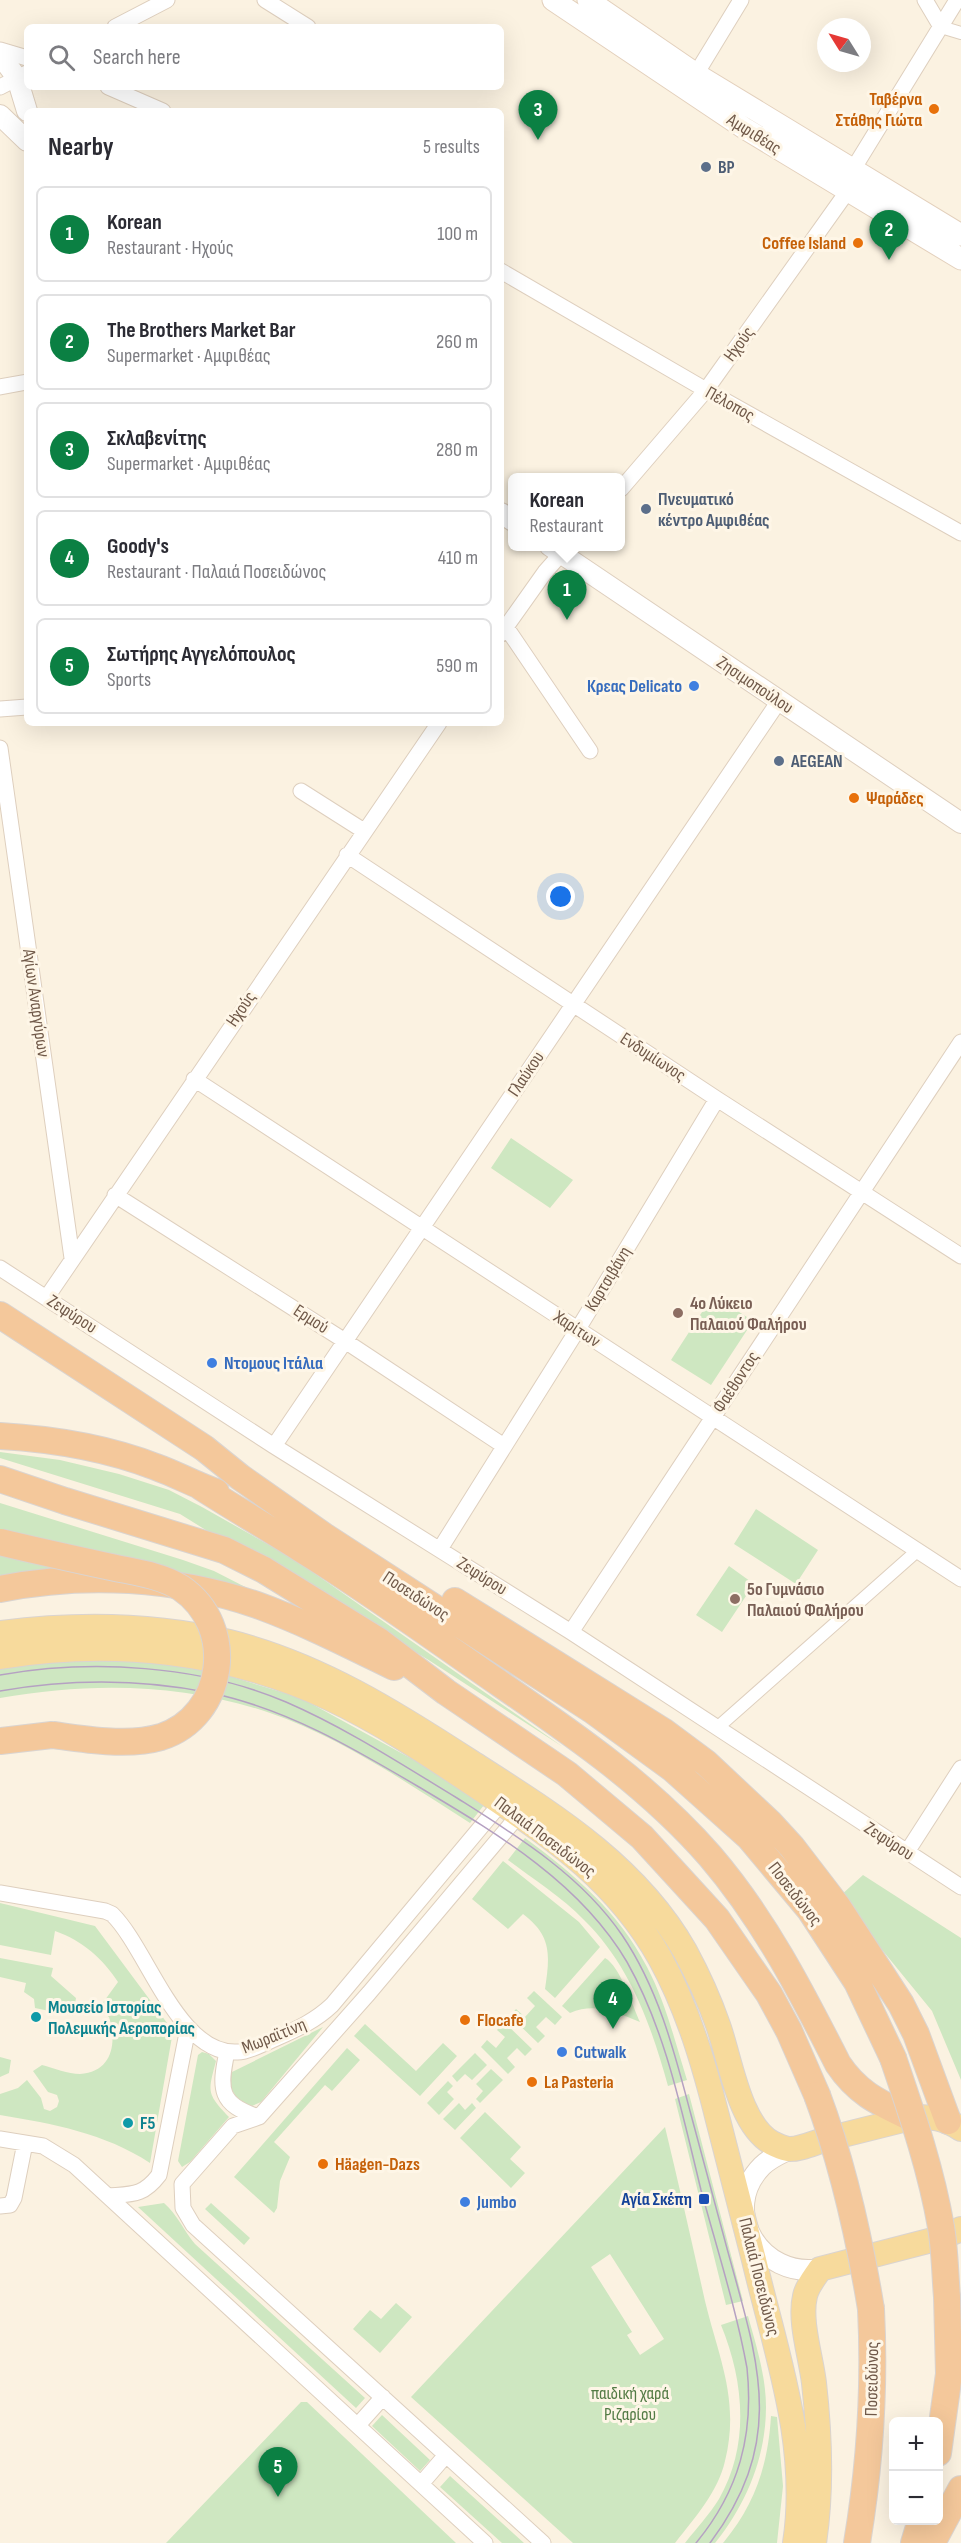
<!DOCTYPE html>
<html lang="en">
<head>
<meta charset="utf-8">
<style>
  :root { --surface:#fff; --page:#f7f7f7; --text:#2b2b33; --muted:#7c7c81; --line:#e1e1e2; --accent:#0b8043 }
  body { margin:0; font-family:"Sofia Sans Condensed",sans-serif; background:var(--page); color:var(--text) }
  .controls { position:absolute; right:18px; bottom:18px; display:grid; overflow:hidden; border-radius:9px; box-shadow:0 6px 24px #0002 }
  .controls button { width:54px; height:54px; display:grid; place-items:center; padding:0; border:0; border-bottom:2px solid var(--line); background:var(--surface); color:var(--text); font:30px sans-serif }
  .compass { position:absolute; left:817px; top:18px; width:54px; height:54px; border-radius:50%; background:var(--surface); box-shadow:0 6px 24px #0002; rotate:307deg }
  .you { position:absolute; left:561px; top:897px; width:21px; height:21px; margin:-15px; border:4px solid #fff; border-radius:50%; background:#1a73e8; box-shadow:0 0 0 9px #1a73e833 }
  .badge { display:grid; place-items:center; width:39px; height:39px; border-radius:50%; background:var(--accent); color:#fff; font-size:20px; font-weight:700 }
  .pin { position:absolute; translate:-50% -50px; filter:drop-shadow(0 2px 3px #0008) }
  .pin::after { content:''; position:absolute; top:32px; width:21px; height:18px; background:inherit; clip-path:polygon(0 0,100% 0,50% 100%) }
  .popup { position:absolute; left:508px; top:473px; width:117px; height:78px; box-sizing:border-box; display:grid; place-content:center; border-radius:9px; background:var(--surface); filter:drop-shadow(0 2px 4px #0005); font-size:20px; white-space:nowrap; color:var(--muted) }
  .popup b { font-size:22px; color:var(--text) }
  .popup::after { content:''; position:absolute; left:50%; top:100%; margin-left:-12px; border:12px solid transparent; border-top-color:var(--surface) }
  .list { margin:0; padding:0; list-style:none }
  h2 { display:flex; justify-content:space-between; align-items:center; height:78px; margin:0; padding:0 24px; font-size:26px }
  h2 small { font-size:20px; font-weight:400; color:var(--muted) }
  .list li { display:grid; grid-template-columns:39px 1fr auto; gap:18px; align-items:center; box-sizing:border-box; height:96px; margin:0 12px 12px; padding:0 12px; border:2px solid var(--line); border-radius:9px }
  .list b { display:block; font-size:22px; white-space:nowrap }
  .list p { margin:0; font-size:20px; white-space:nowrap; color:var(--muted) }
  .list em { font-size:20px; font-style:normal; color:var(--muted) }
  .icon { flex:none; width:33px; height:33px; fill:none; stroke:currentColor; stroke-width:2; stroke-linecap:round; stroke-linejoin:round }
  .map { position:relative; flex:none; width:961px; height:2543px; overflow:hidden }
  .search { position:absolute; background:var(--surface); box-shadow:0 6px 24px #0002; left:24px; top:24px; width:480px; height:66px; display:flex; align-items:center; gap:15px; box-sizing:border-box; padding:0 21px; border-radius:9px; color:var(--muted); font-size:22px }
  .panel { position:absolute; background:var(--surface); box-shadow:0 6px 24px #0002; left:24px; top:108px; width:480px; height:618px; border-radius:9px }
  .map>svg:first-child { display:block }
  .green { fill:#cee7c1; fill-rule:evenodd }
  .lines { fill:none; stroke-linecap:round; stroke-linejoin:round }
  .pedestrian-casing { stroke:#decfbe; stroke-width:14 }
  .minor-casing { stroke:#decfbe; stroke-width:17 }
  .tertiary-casing { stroke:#decfbe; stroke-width:22 }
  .secondary-casing { stroke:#e3d0bc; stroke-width:23 }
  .primary-casing { stroke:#dad4d0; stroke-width:26 }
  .trunk-casing { stroke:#dad4d0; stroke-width:28 }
  .pedestrian { stroke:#fff; stroke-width:12 }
  .minor { stroke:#fff; stroke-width:15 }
  .tertiary { stroke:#fff; stroke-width:20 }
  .secondary { stroke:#fff; stroke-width:21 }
  .primary { stroke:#f7da9c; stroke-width:24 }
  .trunk { stroke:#f4c89b; stroke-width:26 }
  .tram { stroke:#b5a1c2; stroke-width:1.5 }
  .trunk-bridge-casing { stroke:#dad4d0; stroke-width:28; stroke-linecap:butt }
  .trunk-bridge { stroke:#f4c89b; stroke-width:26 }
  .food-dot { fill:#e8710a; stroke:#fef6e7; stroke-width:2 }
  .service-dot { fill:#5c6f8a; stroke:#fef6e7; stroke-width:2 }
  .shop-dot { fill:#3f7fe0; stroke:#fef6e7; stroke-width:2 }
  .education-dot { fill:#8d6e63; stroke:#fef6e7; stroke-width:2 }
  .culture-dot { fill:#0f9aa8; stroke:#fef6e7; stroke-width:2 }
  .transit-dot { fill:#1a4fb4; stroke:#fef6e7; stroke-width:2 }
  .labels { text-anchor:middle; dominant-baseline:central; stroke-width:6; stroke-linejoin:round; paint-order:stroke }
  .food-label { font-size:18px; font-weight:bold; fill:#c56008; stroke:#fef6e7; text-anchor:start }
  .street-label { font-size:18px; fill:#705949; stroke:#fef6e7 }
  .service-label { font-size:18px; font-weight:bold; fill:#4e5e75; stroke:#fef6e7; text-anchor:start }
  .shop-label { font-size:18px; font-weight:bold; fill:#366cbe; stroke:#fef6e7; text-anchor:start }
  .education-label { font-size:18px; font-weight:bold; fill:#785e54; stroke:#fef6e7; text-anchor:start }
  .culture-label { font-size:18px; font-weight:bold; fill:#0d838f; stroke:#fef6e7; text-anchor:start }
  .transit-label { font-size:18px; font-weight:bold; fill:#164399; stroke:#fef6e7; text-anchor:end }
  .park-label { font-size:18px; fill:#537b45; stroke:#fef6e7 }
</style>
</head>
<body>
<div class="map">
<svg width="961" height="2543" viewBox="0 0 961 2543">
  <rect width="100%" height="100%" fill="#fbf2e1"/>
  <path class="green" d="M511,1138L573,1180L550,1208L491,1168Z
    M713,1295L753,1321L711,1385L671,1360Z
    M0,1452L60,1460L119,1474L169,1490L202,1507L294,1559L563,1747L427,1659L290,1576L238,1550L180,1514L0,1458Z
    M0,1503L183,1560L214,1571L263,1596L54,1570L0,1576Z
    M756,1509L818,1550L796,1584L734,1544Z
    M729,1566L754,1584L722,1632L696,1615Z
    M53,1650L209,1670L301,1698L423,1765L484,1805L470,1823C409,1784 338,1736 270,1713C182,1683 91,1682 0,1698V1666Z
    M525,1838C574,1874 619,1912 647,1967C666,2003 675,2042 687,2080L668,2086C651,2025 630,1965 584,1920C562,1897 533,1879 508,1860Z
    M503,1861L579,1922L600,1947L555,1998L545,1989C550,1955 552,1936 523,1914L508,1929L472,1899Z
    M863,1875L961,1938V2080L932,2011L839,1897Z
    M0,1903L95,1926L173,2031L150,2163C104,2133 54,2124 0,2115V2094L18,2088L27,2080L41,2098L44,2109L50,2111L57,2107L59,2101L57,2095L48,2092L33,2071L42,2065C54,2068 68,2074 80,2074C113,2072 117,2042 109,2017L101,2011L102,2004L118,1982C102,1958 83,1941 55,1931L51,1955L0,1945Z
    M0,1958L53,1968L51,1976L76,1998L73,2016L35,2008L34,1999L24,1992L26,1983L0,1977Z
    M605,1958C620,1966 633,2007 640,2022C616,2012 595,2002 570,2013L562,2006Z
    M534,1991L562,2017L555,2025L546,2017L536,2027L545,2036L538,2043L510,2016L516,2009L525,2017L535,2006L527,1998Z
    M504,2022L532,2049L525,2056L517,2048L507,2058L515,2067L508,2074L481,2047L487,2040L496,2048L505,2037L497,2030Z
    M365,2024L416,2071L443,2043L457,2056L420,2096L354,2036Z
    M323,2027L261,2102L252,2106C237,2100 232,2094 229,2079L232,2072Z
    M347,2048L360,2060L332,2091L325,2085L274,2142L290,2157L280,2181L277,2208L274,2213L234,2177Z
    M202,2052L209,2054L216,2061C208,2092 206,2093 229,2117L190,2162L182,2167L178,2161L198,2055Z
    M475,2053L487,2065L472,2080L465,2074L457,2082L452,2076Z
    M0,2057L11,2060L9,2073L0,2077Z
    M491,2069L503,2080L480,2103L476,2099L483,2091L476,2084Z
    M448,2081L453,2086L447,2092L454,2099L439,2115L427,2103Z
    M689,2094L743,2301L726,2305L675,2099Z
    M459,2103L465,2110L472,2103L476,2108L455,2130L443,2119Z
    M485,2112L521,2147L510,2159L525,2173L511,2188L460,2138Z
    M665,2127C679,2185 692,2243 705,2301C719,2359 740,2400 725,2461C718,2492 694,2519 675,2543H573L411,2397ZM610,2254L664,2339L640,2355L627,2335L632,2332L591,2267Z
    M164,2203C177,2214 184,2231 195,2244L365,2398L356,2408L138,2207Z
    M211,2203L250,2238L244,2245L205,2209Z
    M396,2303L412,2317L380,2353L353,2329L370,2310L381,2319Z
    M748,2316C756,2345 766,2376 766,2407C766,2457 746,2505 715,2543H685C696,2529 709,2515 719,2499C750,2445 744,2381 721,2325Z
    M301,2402H307L456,2543H166Z
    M382,2415L430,2460L420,2471L372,2426Z
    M771,2416L777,2417L783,2486L777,2543H723C755,2505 768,2465 771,2416Z
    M450,2476L524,2543H502L440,2487Z"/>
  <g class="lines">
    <defs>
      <path id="pedestrian" d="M941,27L961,33
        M717,1728L917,1551"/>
      <path id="minor" d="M265,0L308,27
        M925,0L941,27
        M115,27L167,0
        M0,50L27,58
        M696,74L741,0
        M0,87L27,73
        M108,87L163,111
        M852,171L957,0
        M501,271L706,390L961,533
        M0,387L27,382
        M621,489L706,390L847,192
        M506,627L590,751
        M501,634L545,572L568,546
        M0,709L27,707
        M0,748L72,1258
        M301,791L364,831
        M347,855L717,1099L961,1256
        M194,1079L961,1579
        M115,1195L345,1341L504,1446
        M0,1268L274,1446L571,1632L961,1887
        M47,1297L439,723
        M274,1446L779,701
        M440,1549L578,1329L717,1099
        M571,1632L961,1042
        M907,1852L961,1768
        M0,1893L105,1911L112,1914C148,1949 178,2056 238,2052C248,2052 258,2046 268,2042C292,2031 313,2023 332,2005L506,1797
        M227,2052C219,2089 219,2105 259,2117
        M0,2139L43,2146L74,2165L485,2543
        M182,2184L233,2126L259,2117L369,1993L523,1810
        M182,2184L183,2208L193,2225L543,2543
        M108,2196C132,2194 143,2196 159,2175L188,2028
        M0,2206L10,2205L14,2198L25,2143
        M358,2425L383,2397
        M421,2484L446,2455"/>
      <path id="tertiary" d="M0,55L17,78L27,111
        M0,115L27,141
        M501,513L513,521
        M550,546L961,823
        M790,2149C780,2154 770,2158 762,2166C718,2211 761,2279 820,2269"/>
      <path id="secondary" d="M553,0L744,128L961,259
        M588,0L696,74L961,235"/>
      <path id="primary" d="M0,1633C77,1623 154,1624 229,1642C318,1664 396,1713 471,1762C552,1814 636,1865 685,1951C698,1975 709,1999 718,2025C730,2058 739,2125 772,2143C776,2145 783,2148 788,2149C799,2150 816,2142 827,2139C855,2132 883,2125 911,2118C932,2116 944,2118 961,2129
        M0,1657C112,1639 226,1650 329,1698C385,1724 437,1760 488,1794C559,1842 617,1882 660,1958C688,2009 704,2064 718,2120C730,2166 742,2213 754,2260C776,2353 810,2446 795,2543
        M814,2543C822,2490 820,2436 814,2383C811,2357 799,2321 805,2296C807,2286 815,2277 820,2269L940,2238L961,2229"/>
      <path id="trunk" d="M0,1315L204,1448L240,1477L324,1536L592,1710L673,1769L749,1837L810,1910L857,1982L893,2058
        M0,1436C52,1439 107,1448 156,1467C176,1474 195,1485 216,1492
        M0,1479L65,1501L224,1550L264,1570L379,1641L446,1692L567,1774L642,1837L717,1919L769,1994L789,2031L817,2095
        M201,1487C234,1508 268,1528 301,1549C368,1590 432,1637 496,1681C573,1734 648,1785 710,1856C764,1919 801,1991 838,2064C858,2094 880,2103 911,2118
        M0,1589C85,1572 175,1577 257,1605C304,1622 349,1645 394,1667
        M455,1601L663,1731L706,1763L770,1823L792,1847L838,1907L901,2004L916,2034L948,2121
        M0,1741L52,1735
        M938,2453L949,2374L947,2297
        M857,2543C870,2465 875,2388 871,2309
        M914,2543L921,2520
        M932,2543L961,2489"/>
    </defs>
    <use href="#pedestrian" class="pedestrian-casing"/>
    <use href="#minor" class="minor-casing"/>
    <use href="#tertiary" class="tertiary-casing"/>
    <use href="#secondary" class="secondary-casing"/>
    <use href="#primary" class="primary-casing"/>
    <use href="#trunk" class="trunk-casing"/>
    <use href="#pedestrian" class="pedestrian"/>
    <use href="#minor" class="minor"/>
    <use href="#tertiary" class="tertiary"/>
    <use href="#secondary" class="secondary"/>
    <use href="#primary" class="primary"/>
    <use href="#trunk" class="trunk"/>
    <path class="tram" d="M0,1675C91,1659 200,1665 286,1702C346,1728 401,1764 457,1798C517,1836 581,1875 622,1935C658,1988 674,2050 690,2111C702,2154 713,2198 725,2241C756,2357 790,2436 710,2543
      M0,1691C69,1679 142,1679 211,1693C287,1709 353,1748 419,1787C496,1833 580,1882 627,1962C666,2031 682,2113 701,2190C717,2249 736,2308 747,2368C754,2435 739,2491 696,2543"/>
    <defs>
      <path id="trunk-bridge" d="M0,1542C37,1551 74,1559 111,1567C134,1572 161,1575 181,1588C237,1626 226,1716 161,1737C127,1747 86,1739 52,1735
        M893,2058C912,2114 931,2169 941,2227C945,2250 945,2274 947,2297
        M817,2095C843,2164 859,2236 871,2309"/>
    </defs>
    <use href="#trunk-bridge" class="trunk-bridge-casing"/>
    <use href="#trunk-bridge" class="trunk-bridge"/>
  </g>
  <g class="food-dot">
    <circle cx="934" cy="109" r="6"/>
    <circle cx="858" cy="243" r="6"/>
    <circle cx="854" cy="798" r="6"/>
    <circle cx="465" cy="2020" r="6"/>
    <circle cx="532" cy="2082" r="6"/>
    <circle cx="323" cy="2164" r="6"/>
  </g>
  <g class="service-dot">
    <circle cx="706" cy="167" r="6"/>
    <circle cx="646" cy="509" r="6"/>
    <circle cx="779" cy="761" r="6"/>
  </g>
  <g class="shop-dot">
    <circle cx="694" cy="686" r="6"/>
    <circle cx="212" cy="1363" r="6"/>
    <circle cx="562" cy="2052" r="6"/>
    <circle cx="465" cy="2202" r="6"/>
  </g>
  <g class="education-dot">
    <circle cx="678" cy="1313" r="6"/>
    <circle cx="735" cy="1599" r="6"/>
  </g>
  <g class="culture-dot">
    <circle cx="36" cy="2017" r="6"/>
    <circle cx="128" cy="2123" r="6"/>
  </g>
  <rect class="transit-dot" x="698" y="2193" width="12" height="12" rx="3"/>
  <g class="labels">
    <g class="food-label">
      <text x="922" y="99" text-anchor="end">Ταβέρνα<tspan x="922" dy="21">Στάθης Γιώτα</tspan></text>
      <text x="846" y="243" text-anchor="end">Coffee Island</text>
      <text x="866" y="798">Ψαράδες</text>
      <text x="477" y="2020">Flocafe</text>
      <text x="544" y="2082">La Pasteria</text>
      <text x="335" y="2164">Häagen-Dazs</text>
    </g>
    <g class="street-label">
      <text transform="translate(754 134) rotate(32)">Αμφιθέας</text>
      <text transform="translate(739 344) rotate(-54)">Ηχούς</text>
      <text transform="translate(730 404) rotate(29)">Πέλοπος</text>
      <text transform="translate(755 685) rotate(34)">Ζησιμοπούλου</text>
      <text transform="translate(36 1003) rotate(82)">Αγίων Αναργύρων</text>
      <text transform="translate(241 1009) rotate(-56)">Ηχούς</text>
      <text transform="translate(653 1057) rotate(33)">Ενδυμίωνος</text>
      <text transform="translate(526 1074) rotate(-56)">Γλαύκου</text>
      <text transform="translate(608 1279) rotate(-59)">Καρτσιβάνη</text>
      <text transform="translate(72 1314) rotate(33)">Ζεφύρου</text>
      <text transform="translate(311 1319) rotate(33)">Ερμού</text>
      <text transform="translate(577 1329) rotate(33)">Χαρίτων</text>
      <text transform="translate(736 1382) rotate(-57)">Φαέθοντος</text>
      <text transform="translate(482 1576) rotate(32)">Ζεφύρου</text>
      <text transform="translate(416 1596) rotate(33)">Ποσειδώνος</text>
      <text transform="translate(545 1837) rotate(37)">Παλαιά Ποσειδώνος</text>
      <text transform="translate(889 1841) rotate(33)">Ζεφύρου</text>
      <text transform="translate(795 1894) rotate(52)">Ποσειδώνος</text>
      <text transform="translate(274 2036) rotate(-22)">Μωραϊτίνη</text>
      <text transform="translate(759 2277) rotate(76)">Παλαιά Ποσειδώνος</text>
      <text transform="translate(872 2379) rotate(-89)">Ποσειδώνος</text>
    </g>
    <g class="service-label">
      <text x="718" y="167">BP</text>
      <text x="658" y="499">Πνευματικό<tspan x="658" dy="21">κέντρο Αμφιθέας</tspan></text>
      <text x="791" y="761">AEGEAN</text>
    </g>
    <g class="shop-label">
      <text x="682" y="686" text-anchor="end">Κρεας Delicato</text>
      <text x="224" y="1363">Ντομους Ιτάλια</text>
      <text x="574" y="2052">Cutwalk</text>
      <text x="477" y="2202">Jumbo</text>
    </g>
    <g class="education-label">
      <text x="690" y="1303">4ο Λύκειο<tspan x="690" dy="21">Παλαιού Φαλήρου</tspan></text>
      <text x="747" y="1589">5ο Γυμνάσιο<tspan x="747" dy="21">Παλαιού Φαλήρου</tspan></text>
    </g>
    <g class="culture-label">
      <text x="48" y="2007">Μουσείο Ιστορίας<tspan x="48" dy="21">Πολεμικής Αεροπορίας</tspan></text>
      <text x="140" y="2123">F5</text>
    </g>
    <g class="transit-label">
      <text x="692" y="2199">Αγία Σκέπη</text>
    </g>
    <g class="park-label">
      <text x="630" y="2393">παιδική χαρά<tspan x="630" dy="21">Ριζαρίου</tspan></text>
    </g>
  </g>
</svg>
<div class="controls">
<button>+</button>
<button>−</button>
</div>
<svg class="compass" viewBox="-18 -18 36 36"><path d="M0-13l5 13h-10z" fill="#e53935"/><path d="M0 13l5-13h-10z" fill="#7c7c81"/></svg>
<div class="you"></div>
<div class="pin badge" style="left:567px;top:620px">1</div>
<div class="popup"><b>Korean</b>Restaurant</div>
<div class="pin badge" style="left:889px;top:260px">2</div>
<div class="pin badge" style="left:538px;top:140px">3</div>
<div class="pin badge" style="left:613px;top:2029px">4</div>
<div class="pin badge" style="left:278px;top:2497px">5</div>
<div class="search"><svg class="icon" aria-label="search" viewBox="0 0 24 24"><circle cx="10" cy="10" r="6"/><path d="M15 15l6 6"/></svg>Search here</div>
<section class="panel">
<h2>Nearby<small>5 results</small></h2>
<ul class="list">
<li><span class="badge">1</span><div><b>Korean</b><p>Restaurant · Ηχούς</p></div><em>100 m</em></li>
<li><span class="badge">2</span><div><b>The Brothers Market Bar</b><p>Supermarket · Αμφιθέας</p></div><em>260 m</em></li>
<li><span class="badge">3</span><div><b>Σκλαβενίτης</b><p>Supermarket · Αμφιθέας</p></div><em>280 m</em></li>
<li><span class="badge">4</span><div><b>Goody's</b><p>Restaurant · Παλαιά Ποσειδώνος</p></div><em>410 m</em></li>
<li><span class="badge">5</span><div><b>Σωτήρης Αγγελόπουλος</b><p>Sports</p></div><em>590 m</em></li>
</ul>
</section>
</div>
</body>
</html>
